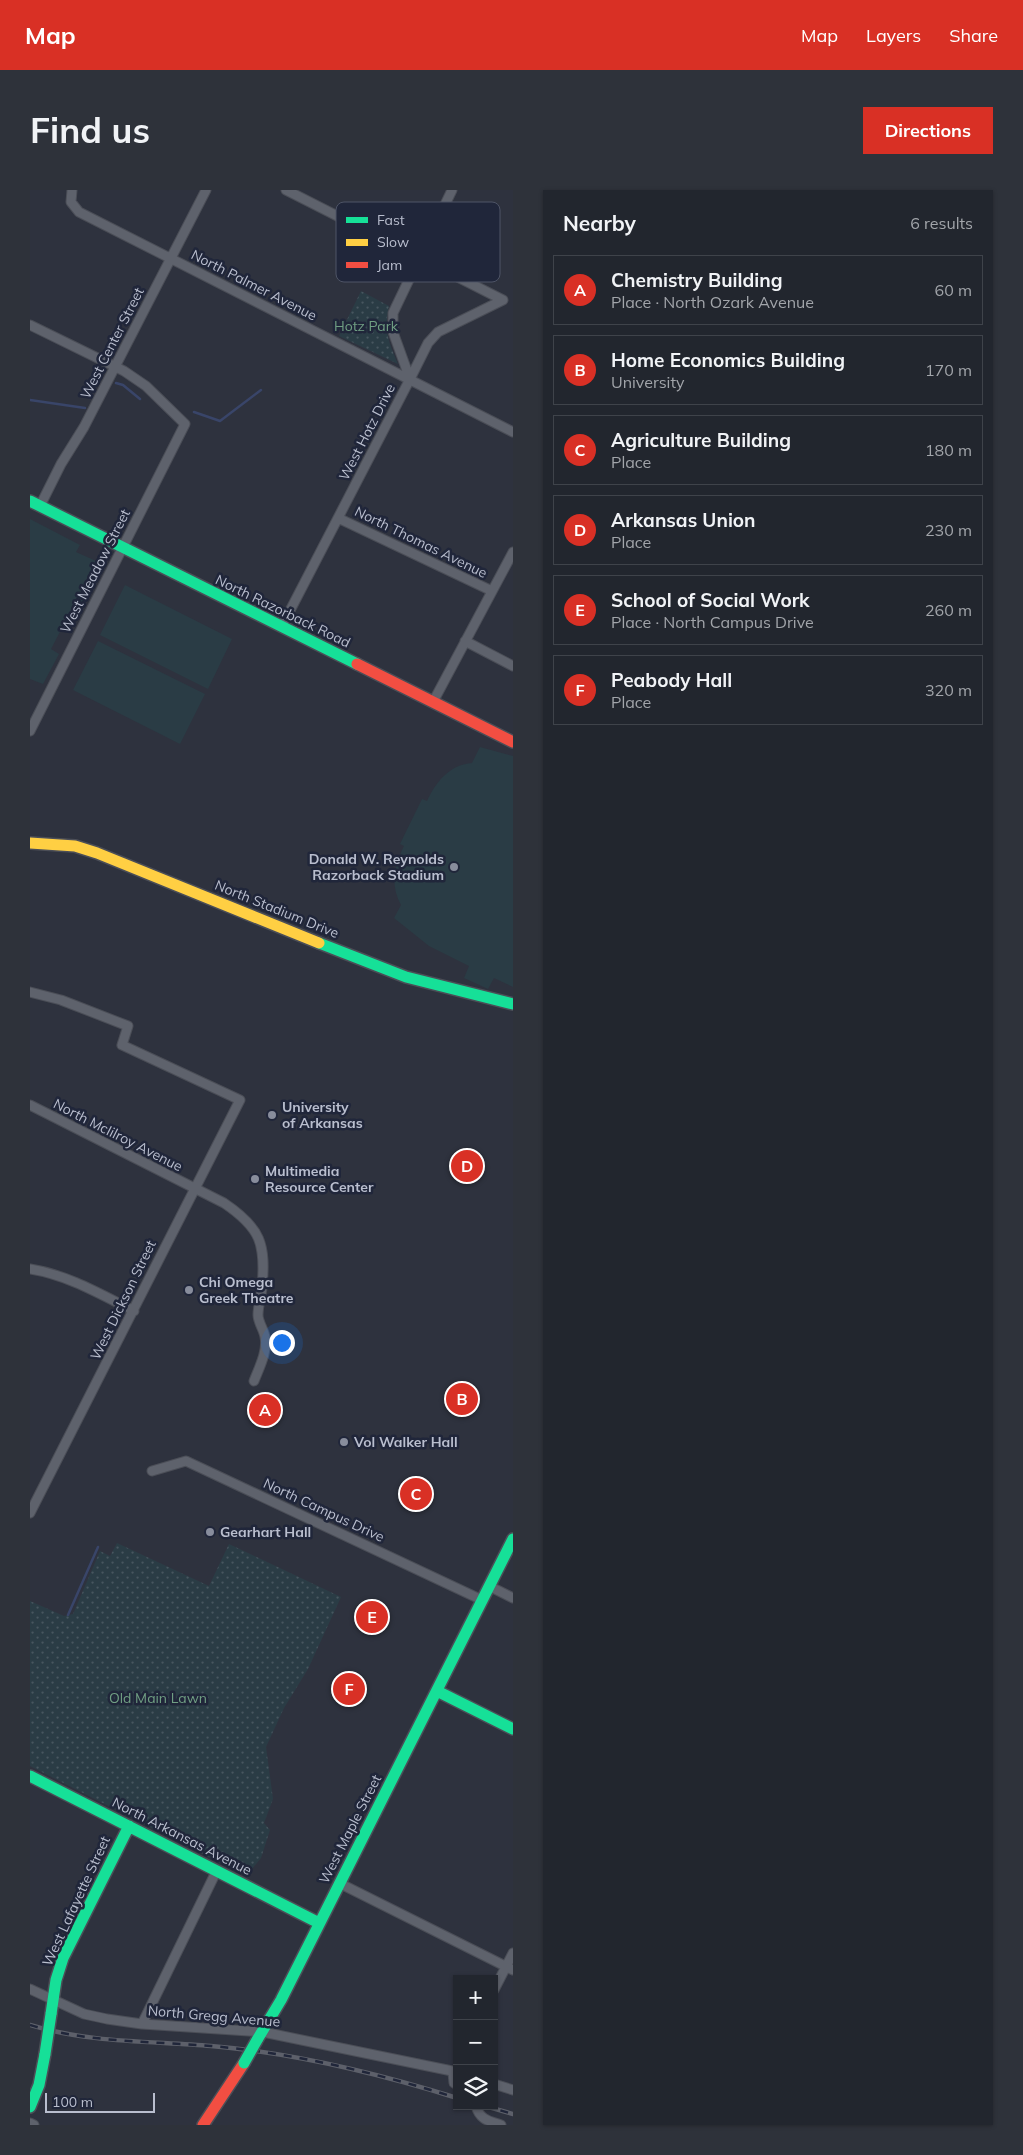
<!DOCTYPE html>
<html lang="en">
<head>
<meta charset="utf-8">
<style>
  :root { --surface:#22262e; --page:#2e323a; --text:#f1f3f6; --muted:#a2a5aa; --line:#3f434a; --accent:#d93025 }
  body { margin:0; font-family:Mulish,sans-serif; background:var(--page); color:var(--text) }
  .controls { position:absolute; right:15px; bottom:15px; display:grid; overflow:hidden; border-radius:0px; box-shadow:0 1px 4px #0004 }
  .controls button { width:45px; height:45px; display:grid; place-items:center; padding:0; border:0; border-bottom:1px solid var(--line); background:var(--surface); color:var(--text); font:25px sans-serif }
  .scale { position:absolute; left:15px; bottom:12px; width:110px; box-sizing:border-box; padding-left:5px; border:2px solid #b9bece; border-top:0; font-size:14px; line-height:18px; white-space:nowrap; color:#b9bece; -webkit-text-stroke:4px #20263a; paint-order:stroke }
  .you { position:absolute; left:251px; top:1152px; width:18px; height:18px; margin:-12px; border:4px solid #fff; border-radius:50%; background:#1a73e8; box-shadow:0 0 0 8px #1a73e833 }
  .badge { display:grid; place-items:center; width:32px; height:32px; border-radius:50%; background:var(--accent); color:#fff; font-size:16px; font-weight:700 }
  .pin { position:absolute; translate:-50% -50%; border:2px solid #fff; box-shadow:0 1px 5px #0006 }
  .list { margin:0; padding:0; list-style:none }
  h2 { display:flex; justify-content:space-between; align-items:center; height:65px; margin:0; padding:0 20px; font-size:21px }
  h2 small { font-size:16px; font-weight:400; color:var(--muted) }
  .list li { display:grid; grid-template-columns:32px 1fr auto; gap:15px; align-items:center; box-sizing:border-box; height:70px; margin:0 10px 10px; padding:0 10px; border:1px solid var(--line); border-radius:0px }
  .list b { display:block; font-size:19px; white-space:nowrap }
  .list p { margin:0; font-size:16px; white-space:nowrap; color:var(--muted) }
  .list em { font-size:16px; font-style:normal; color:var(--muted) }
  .icon { flex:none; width:28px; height:28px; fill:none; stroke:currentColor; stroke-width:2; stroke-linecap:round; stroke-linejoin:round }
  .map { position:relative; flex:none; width:483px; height:1935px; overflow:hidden; border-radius:0px }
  header { display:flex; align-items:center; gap:30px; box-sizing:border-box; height:70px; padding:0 25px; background:var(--accent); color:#fff }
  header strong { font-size:24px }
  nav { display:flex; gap:28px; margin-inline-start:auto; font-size:18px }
  .intro { display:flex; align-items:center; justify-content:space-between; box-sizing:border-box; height:120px; padding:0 30px }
  h1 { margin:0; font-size:35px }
  .button { padding:12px 22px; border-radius:0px; background:var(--accent); color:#fff; font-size:18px; font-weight:700 }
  main { display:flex; gap:30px; padding:0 30px }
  aside { flex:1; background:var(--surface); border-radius:0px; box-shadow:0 1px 4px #0004 }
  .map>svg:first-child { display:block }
  .park { fill:url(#park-dots) }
  .pitch { fill:#2a3c45 }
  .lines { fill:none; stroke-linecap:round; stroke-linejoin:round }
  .stream { stroke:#394569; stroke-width:2.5 }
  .street-casing { stroke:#4b4e57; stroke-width:11 }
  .fast-casing { stroke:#4b4e57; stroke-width:14 }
  .slow-casing { stroke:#4b4e57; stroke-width:14 }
  .jam-casing { stroke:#4b4e57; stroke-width:14 }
  .street { stroke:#5e626c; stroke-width:9 }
  .fast { stroke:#16e098; stroke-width:11 }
  .slow { stroke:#ffcf43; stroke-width:11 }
  .jam { stroke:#f24e42; stroke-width:11 }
  .rail-casing { stroke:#5d606a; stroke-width:4.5 }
  .rail { stroke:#20263a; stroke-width:2.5; stroke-dasharray:8; stroke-linecap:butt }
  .fast-bridge-casing { stroke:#4b4e57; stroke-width:14; stroke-linecap:butt }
  .fast-bridge { stroke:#16e098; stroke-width:11 }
  .poi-dot { fill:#888d9c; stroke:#20263a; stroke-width:2 }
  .labels { text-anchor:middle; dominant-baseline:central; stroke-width:5; stroke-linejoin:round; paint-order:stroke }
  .street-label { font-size:14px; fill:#b9bece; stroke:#20263a }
  .park-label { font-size:14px; fill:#709f83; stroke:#20263a }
  .poi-label { font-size:14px; font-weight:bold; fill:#b9bece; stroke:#20263a; text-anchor:start }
  .key { fill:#20263a; stroke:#4e5466; stroke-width:1 }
  .key-label { font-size:14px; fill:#b9bece }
</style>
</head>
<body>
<header>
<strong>Map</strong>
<nav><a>Map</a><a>Layers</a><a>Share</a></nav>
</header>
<div class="intro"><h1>Find us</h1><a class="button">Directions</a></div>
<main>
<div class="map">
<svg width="483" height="1935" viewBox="0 0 483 1935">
  <defs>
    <pattern id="park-dots" width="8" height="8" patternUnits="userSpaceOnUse" patternTransform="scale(1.25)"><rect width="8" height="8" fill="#2a3c45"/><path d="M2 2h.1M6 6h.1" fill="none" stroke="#47565f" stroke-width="1.8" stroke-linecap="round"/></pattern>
  </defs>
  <rect width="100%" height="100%" fill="#2e323e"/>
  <path class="park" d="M331,101L359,116C354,141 358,151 368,174L309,146Z
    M87,1353L179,1396L199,1354L311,1407L278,1479L254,1518L236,1557L243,1609L234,1633L240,1640L231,1668L216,1686L0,1576V1411L34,1426L43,1424L70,1361L80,1366Z"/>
  <path class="pitch" d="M0,329L50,355L46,362L66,371L53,396L61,400L41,437L34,434L21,459L29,464L13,494L0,489Z
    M95,395L202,449L178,499L70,445Z
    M68,451L175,504L150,554L43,500Z
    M450,557L483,566V797L464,788L458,799L434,788L439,776L399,756L364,728L371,715C360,695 364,676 374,656L370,654L392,609L397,611C406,592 419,575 442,573Z"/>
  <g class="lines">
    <path class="stream" d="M86,193L93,195L110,209
      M0,210L55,218
      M164,222L190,231L231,200
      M38,1425L68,1357"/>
    <defs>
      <path id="street" d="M42,0L41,12L49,22L483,242
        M256,0L473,110
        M0,135L94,181L116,196L155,234L0,541
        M380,189L398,153L408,142L473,110
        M10,316L31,274L54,237L176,0
        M308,328L462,401
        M252,436L380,189L363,142V123L422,0
        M435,451L483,476
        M403,512L483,362
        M0,802L31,810L98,836L92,855L210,910L0,1323
        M0,915L194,1013C231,1038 236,1054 232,1098C231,1107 228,1116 228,1125C228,1132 234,1140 235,1147C238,1161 229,1178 224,1191
        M0,1079C38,1085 70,1104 104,1121
        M122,1281L156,1271L452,1410
        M459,1396L483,1408
        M309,1693L483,1780
        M0,1799L54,1824L77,1829L112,1834L233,1842L427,1882
        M464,1800L483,1763
        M112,1834L187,1680
        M423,1883L424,1893L427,1895
        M464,1894L483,1900
        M446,1916C450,1930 459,1931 471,1935
        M0,1933L4,1935"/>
      <path id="fast" d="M0,311L327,474
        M289,753L376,787L483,814
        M407,1501L483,1539
        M0,1586L289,1733
        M21,1824L26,1790L33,1768L99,1636
        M227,1850L251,1810L483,1349
        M0,1917L9,1895L15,1864"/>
      <path id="slow" d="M0,653L45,656L67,663L289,753"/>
      <path id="jam" d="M327,474L483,552
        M173,1935L214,1873"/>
    </defs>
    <use href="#street" class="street-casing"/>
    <use href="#fast" class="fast-casing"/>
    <use href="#slow" class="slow-casing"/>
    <use href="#jam" class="jam-casing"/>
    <use href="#street" class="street"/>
    <use href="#fast" class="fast"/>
    <use href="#slow" class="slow"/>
    <use href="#jam" class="jam"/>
    <defs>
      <path id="rail" d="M0,1835C59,1853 121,1851 181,1856C264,1863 347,1883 427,1908
        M455,1916L483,1924"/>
    </defs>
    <use href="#rail" class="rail-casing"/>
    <use href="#rail" class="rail"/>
    <defs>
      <path id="fast-bridge" d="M15,1864L21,1824
        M214,1873L227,1850"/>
    </defs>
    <use href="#fast-bridge" class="fast-bridge-casing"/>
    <use href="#fast-bridge" class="fast-bridge"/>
  </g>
  <g class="poi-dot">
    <circle cx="424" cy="677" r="5"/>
    <circle cx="242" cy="925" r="5"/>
    <circle cx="225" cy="989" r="5"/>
    <circle cx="159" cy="1100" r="5"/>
    <circle cx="314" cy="1252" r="5"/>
    <circle cx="180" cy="1342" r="5"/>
  </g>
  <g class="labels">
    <g class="street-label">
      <text transform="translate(224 95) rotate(27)">North Palmer Avenue</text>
      <text transform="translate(82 153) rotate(-63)">West Center Street</text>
      <text transform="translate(337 242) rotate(-63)">West Hotz Drive</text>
      <text transform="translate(391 352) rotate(26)">North Thomas Avenue</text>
      <text transform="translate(65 381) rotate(-63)">West Meadow Street</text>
      <text transform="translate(253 421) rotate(26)">North Razorback Road</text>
      <text transform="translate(247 719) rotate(22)">North Stadium Drive</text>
      <text transform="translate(88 945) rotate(27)">North McIilroy Avenue</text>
      <text transform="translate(93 1110) rotate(-64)">West Dickson Street</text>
      <text transform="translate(294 1320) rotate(25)">North Campus Drive</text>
      <text transform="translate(320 1639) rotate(-63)">West Maple Street</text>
      <text transform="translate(152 1646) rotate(27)">North Arkansas Avenue</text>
      <text transform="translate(46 1711) rotate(-65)">West Lafayette Street</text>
      <text transform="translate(184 1826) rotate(5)">North Gregg Avenue</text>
    </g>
    <g class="park-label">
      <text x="336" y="136">Hotz Park</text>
      <text x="128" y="1508">Old Main Lawn</text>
    </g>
    <g class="poi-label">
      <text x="414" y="669" text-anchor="end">Donald W. Reynolds<tspan x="414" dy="16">Razorback Stadium</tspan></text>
      <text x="252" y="917">University<tspan x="252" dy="16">of Arkansas</tspan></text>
      <text x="235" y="981">Multimedia<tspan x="235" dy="16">Resource Center</tspan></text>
      <text x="169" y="1092">Chi Omega<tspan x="169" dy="16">Greek Theatre</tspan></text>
      <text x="324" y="1252">Vol Walker Hall</text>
      <text x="190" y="1342">Gearhart Hall</text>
    </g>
  </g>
  <rect x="306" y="12" width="164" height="80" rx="8" class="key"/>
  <rect x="316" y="27" width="22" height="6" fill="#16e098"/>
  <rect x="316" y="49" width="22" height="7" fill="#ffcf43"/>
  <rect x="316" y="72" width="22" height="6" fill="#f24e42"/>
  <g class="key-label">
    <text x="347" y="35">Fast</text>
    <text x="347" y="57">Slow</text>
    <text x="347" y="80">Jam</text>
  </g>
</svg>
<div class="controls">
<button>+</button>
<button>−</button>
<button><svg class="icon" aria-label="layers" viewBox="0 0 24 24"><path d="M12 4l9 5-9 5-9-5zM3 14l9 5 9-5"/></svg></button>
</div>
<div class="scale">100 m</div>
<div class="you"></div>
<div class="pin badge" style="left:235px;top:1220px">A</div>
<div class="pin badge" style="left:432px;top:1209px">B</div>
<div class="pin badge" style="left:386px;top:1304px">C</div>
<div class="pin badge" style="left:437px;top:976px">D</div>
<div class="pin badge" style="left:342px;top:1427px">E</div>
<div class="pin badge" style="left:319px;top:1499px">F</div>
</div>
<aside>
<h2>Nearby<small>6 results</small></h2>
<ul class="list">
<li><span class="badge">A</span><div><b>Chemistry Building</b><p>Place · North Ozark Avenue</p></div><em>60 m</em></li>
<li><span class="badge">B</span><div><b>Home Economics Building</b><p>University</p></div><em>170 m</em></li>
<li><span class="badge">C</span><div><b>Agriculture Building</b><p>Place</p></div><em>180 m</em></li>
<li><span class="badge">D</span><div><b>Arkansas Union</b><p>Place</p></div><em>230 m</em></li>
<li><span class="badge">E</span><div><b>School of Social Work</b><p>Place · North Campus Drive</p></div><em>260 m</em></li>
<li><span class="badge">F</span><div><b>Peabody Hall</b><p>Place</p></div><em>320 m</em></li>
</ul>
</aside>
</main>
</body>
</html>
